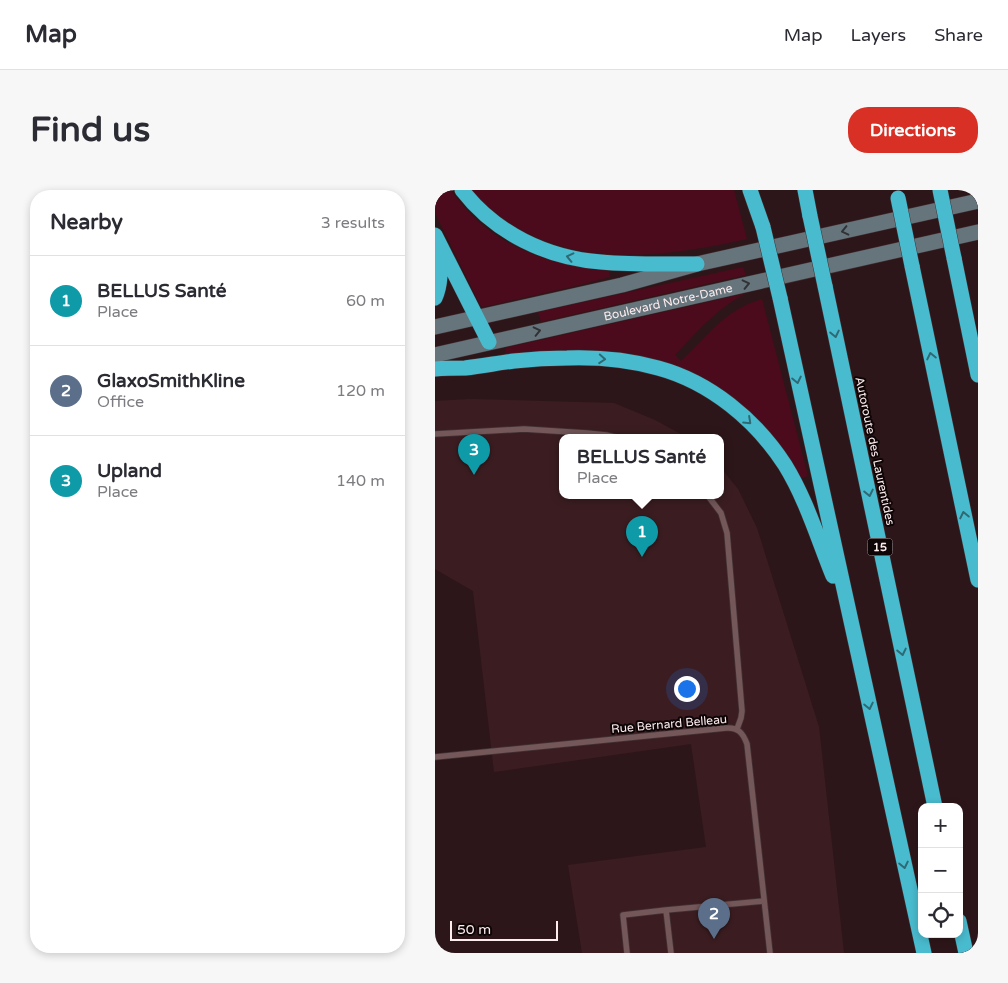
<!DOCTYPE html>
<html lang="en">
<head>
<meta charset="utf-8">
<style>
  :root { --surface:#fff; --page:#f7f7f7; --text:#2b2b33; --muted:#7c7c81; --line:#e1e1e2; --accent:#d93025 }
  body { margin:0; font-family:"Varela Round",sans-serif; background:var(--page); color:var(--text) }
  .controls { position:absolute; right:15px; bottom:15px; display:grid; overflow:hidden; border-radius:10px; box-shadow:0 2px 8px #0003 }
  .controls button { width:45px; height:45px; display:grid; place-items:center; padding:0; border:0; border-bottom:1px solid var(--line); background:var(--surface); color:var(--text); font:25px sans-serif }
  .scale { position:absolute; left:15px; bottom:12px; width:108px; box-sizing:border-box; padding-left:5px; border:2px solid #fdecee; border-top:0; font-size:14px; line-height:18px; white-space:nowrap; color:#fdecee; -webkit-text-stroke:4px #0e0506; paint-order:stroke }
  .you { position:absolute; left:251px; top:498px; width:18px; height:18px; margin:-12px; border:4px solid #fff; border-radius:50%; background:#1a73e8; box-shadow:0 0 0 8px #1a73e833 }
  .badge { display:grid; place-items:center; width:32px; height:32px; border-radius:50%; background:var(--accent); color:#fff; font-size:16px; font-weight:700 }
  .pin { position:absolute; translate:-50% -41px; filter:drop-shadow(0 1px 2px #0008) }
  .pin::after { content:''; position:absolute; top:26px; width:18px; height:15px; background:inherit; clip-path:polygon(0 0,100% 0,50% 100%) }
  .popup { position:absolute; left:124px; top:244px; width:165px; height:65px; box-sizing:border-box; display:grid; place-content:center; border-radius:10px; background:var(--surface); filter:drop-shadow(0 1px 4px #0005); font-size:16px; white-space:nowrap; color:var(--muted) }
  .popup b { font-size:19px; color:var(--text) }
  .popup::after { content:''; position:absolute; left:50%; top:100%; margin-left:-10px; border:10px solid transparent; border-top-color:var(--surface) }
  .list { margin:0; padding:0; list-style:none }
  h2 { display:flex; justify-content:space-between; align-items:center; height:65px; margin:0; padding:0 20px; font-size:21px }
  h2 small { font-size:16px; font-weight:400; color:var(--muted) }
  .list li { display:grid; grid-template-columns:32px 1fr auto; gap:15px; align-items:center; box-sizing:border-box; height:90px; padding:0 20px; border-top:1px solid var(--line) }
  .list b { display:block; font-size:19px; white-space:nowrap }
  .list p { margin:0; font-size:16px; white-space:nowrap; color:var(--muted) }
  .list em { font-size:16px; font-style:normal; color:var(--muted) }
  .icon { flex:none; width:28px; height:28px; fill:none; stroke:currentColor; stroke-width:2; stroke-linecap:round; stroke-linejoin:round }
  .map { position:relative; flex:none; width:543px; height:763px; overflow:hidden; border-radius:20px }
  header { display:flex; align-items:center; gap:30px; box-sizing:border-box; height:70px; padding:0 25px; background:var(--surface); border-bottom:1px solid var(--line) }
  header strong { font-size:24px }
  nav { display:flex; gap:28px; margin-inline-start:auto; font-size:18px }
  .intro { display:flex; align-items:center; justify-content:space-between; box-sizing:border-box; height:120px; padding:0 30px }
  h1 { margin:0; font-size:35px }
  .button { padding:12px 22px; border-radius:20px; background:var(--accent); color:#fff; font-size:18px; font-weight:700 }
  main { display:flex; gap:30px; padding:0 30px }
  aside { flex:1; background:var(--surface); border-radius:20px; box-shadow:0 2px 8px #0003 }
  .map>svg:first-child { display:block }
  .built { fill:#3b1d21 }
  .green { fill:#4b0b1c }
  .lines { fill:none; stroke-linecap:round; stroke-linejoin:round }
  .lane-casing { stroke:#433134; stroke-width:7 }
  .secondary-casing { stroke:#433134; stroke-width:16 }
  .highway-casing { stroke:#433134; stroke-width:16 }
  .lane { stroke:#735759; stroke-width:5.5 }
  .secondary { stroke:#66757c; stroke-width:15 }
  .highway { stroke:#49bbce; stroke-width:15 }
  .highway-bridge-casing { stroke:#433134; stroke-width:16; stroke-linecap:butt }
  .highway-bridge { stroke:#49bbce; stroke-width:15 }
  .oneway { stroke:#313235 }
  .oneway2 { stroke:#2e6974 }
  .labels { text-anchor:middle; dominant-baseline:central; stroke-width:4; stroke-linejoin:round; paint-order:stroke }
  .shield { fill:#0e0506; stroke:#b5a7a8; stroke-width:1 }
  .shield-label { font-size:11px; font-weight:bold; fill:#fdecee }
  .street-label { font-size:12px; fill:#fdecee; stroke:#0e0506 }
</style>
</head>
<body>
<header>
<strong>Map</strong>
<nav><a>Map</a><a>Layers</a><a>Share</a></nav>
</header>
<div class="intro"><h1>Find us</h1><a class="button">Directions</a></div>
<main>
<aside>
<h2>Nearby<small>3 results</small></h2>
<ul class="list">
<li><span class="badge" style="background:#0f9aa8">1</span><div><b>BELLUS Santé</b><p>Place</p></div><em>60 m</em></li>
<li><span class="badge" style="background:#5c6f8a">2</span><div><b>GlaxoSmithKline</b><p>Office</p></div><em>120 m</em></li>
<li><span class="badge" style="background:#0f9aa8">3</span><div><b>Upland</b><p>Place</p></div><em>140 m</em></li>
</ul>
</aside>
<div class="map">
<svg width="543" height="763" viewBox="0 0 543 763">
  <rect width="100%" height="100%" fill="#2d1619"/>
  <path class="built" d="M35,209L179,213L220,230L253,248H128V306H286V278L303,299L322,338L384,537L409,763H147L133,675L271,657L256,554L59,582L38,401L0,379V211Z"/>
  <path class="green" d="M0,0H16C53,55 111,75 174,81L175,87L141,96L48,117L45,115L3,29L0,22Z
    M36,0H299L312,49C213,71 111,82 36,0Z
    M308,77L311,85L106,132L103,122Z
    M312,103C283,117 262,142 240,165L246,171C273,146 289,120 327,109L373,286L364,289L344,255L325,232L184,163C146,158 109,160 71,166L70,158Z"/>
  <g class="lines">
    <defs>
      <path id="lane" d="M0,244L89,239L151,243L171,245L184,248
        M273,306L286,323L292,343L307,521L306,528L302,539
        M0,567L291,538C303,537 308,543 312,554L335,763
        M231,720L236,763
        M192,763L188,725L231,720L329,711"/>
      <g id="secondary">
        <path d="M0,137L187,95L262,74L543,11"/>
        <path id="s1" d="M0,165L543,42"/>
      </g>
      <path id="highway" d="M27,0C60,43 112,68 166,72C198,75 230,74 262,74
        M315,0L328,37
        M370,0L375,26
        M0,45L54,152
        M519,68L543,185
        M477,76L543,390
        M390,96L500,617
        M0,108C7,92 5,77 4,60
        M345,108L489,763
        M0,179C10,178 20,178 30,178C47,176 63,173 79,171C97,169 115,168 132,168C162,167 194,170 223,178C275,192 321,230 350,275C371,309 383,349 398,386
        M524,731L531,763"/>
    </defs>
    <use href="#lane" class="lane-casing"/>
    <use href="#secondary" class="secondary-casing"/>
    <use href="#highway" class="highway-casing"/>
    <use href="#lane" class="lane"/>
    <use href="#secondary" class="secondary"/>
    <use href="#highway" class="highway"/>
    <defs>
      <path id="highway-bridge" d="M505,0L519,68
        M463,8L477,76
        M375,26L390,96
        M328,37L345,108"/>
    </defs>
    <use href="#highway-bridge" class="highway-bridge-casing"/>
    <use href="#highway-bridge" class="highway-bridge"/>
  </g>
  <defs><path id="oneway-chevron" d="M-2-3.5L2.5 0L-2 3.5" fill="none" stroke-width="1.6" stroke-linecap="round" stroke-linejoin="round" transform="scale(1.25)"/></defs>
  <g class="oneway">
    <use href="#oneway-chevron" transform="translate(410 41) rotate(167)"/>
    <use href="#oneway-chevron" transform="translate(311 94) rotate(-13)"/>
    <use href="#oneway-chevron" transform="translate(102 141) rotate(-13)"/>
  </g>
  <g class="oneway2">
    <use href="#oneway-chevron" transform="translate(135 67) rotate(-167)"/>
    <use href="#oneway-chevron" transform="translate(400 144) rotate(78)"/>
    <use href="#oneway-chevron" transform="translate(496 166) rotate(-102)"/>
    <use href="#oneway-chevron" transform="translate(167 169) rotate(4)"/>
    <use href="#oneway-chevron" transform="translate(362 190) rotate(78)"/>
    <use href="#oneway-chevron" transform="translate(313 231) rotate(43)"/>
    <use href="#oneway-chevron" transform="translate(434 303) rotate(78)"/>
    <use href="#oneway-chevron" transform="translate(529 325) rotate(-102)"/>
    <use href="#oneway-chevron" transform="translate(467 462) rotate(78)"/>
    <use href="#oneway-chevron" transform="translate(434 516) rotate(78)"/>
    <use href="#oneway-chevron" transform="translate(469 675) rotate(78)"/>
  </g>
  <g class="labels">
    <rect class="shield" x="432.5" y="348.5" width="25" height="17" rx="4"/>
    <g class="shield-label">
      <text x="445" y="357">15</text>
    </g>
    <g class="street-label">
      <text stroke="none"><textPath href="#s1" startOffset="239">Boulevard Notre-Dame</textPath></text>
      <text transform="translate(440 261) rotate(78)">Autoroute des Laurentides</text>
      <text transform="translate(234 534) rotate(-5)">Rue Bernard Belleau</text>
    </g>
  </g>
</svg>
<div class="controls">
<button>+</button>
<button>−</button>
<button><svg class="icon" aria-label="locate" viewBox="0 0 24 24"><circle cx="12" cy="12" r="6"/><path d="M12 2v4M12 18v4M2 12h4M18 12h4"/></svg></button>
</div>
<div class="scale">50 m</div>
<div class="you"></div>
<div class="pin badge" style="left:207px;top:367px;background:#0f9aa8">1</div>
<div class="popup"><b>BELLUS Santé</b>Place</div>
<div class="pin badge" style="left:279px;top:749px;background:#5c6f8a">2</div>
<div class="pin badge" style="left:39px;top:285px;background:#0f9aa8">3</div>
</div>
</main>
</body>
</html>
